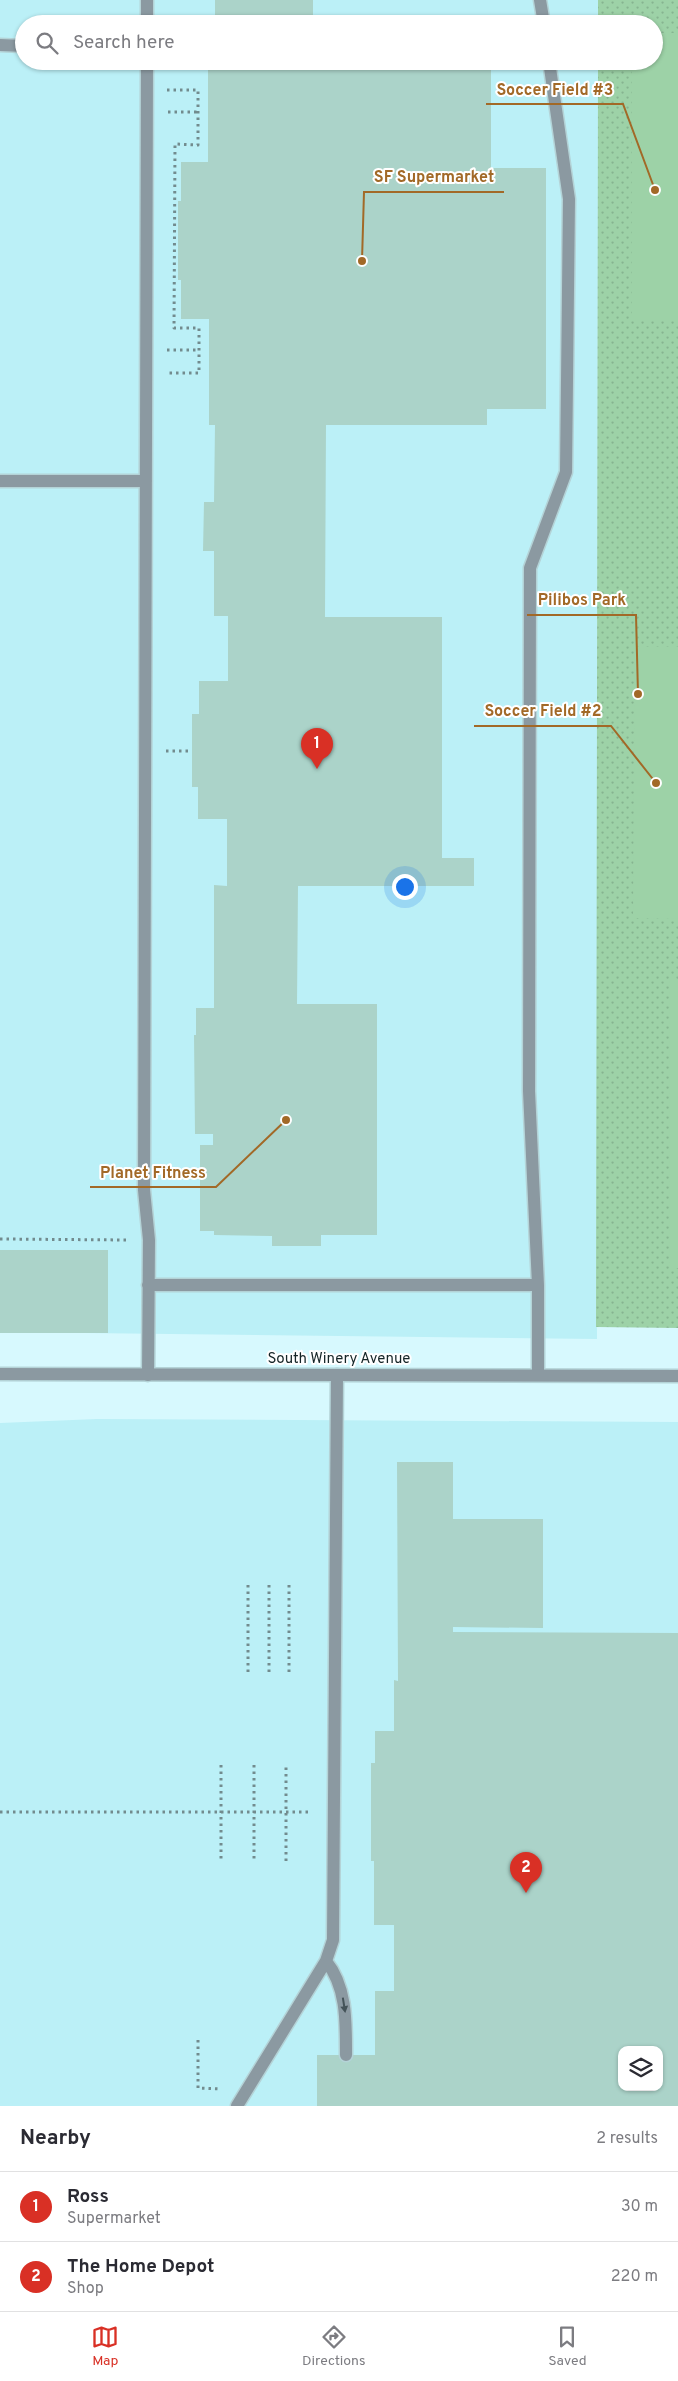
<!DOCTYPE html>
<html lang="en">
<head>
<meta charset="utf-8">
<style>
  :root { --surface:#fff; --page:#f7f7f7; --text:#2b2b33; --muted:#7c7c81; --line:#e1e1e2; --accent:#d93025 }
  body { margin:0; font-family:Overpass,sans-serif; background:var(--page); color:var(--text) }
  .controls { position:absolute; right:15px; bottom:15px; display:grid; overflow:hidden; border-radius:10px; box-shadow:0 1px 4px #0004 }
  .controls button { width:45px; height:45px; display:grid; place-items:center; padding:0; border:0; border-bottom:1px solid var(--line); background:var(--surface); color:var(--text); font:25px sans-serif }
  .you { position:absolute; left:404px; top:886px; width:18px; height:18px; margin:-12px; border:4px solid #fff; border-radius:50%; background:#1a73e8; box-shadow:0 0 0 8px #1a73e833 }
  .badge { display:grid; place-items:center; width:32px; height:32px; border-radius:50%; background:var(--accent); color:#fff; font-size:16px; font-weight:700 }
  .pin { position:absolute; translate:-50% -41px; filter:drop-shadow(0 1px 2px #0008) }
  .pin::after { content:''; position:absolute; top:26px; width:18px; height:15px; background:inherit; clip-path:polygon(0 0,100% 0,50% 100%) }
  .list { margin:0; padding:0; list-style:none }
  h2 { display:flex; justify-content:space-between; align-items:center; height:65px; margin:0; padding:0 20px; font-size:21px }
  h2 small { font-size:16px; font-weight:400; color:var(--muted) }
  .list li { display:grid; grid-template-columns:32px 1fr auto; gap:15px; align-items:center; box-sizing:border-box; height:70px; padding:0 20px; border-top:1px solid var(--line) }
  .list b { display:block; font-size:19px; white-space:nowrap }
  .list p { margin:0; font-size:16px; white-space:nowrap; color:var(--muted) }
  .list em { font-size:16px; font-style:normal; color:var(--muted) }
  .icon { flex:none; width:28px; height:28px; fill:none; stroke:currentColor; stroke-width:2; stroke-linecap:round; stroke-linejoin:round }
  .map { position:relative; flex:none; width:678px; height:2106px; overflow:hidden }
  .search { position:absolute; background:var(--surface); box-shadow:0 1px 4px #0004; left:15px; right:15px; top:15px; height:55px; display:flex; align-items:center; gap:12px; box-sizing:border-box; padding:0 18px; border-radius:28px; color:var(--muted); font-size:19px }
  .sheet { height:205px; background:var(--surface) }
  nav { display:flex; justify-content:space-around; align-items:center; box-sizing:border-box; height:70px; border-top:1px solid var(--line); background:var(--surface); font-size:14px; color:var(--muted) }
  nav a { display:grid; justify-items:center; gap:2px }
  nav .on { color:var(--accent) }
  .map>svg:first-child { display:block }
  .built { fill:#bbf0f7; fill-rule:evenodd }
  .park { fill:url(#park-dots) }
  .pitch { fill:#9dd2a7 }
  .building { fill:#abd3c9; fill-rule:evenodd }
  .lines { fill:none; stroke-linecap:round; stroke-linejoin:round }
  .service-casing { stroke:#b4d3d7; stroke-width:15 }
  .minor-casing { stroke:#b4d3d7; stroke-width:15 }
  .path { stroke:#728b8e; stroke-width:3; stroke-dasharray:2.5 4; stroke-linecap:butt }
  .service { stroke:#8b99a1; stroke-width:12 }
  .minor { stroke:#8b99a1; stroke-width:12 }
  .oneway { fill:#445358 }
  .labels { text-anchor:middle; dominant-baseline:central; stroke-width:4; stroke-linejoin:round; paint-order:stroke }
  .street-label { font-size:15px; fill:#152527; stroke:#fff }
  .leader { fill:none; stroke:#a26927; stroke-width:2 }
  .callout-dot { fill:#a26927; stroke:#fff; stroke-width:2 }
  .callout-label { font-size:16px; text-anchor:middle; font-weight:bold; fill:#a26927; stroke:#fff; stroke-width:4; stroke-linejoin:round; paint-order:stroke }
</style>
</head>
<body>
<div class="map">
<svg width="678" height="2106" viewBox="0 0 678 2106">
  <defs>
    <pattern id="park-dots" width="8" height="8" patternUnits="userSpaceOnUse" patternTransform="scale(1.25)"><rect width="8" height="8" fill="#9dd2a7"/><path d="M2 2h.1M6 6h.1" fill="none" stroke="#86b490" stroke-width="1.8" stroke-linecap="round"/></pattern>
  </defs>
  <rect width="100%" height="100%" fill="#d7f9fe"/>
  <path class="built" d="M0,0H598V24H24V61H598L597,1339L0,1332Z
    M97,1419L678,1422V2106H0V1423ZM622,2050H659V2087H622Z"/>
  <path class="park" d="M598,0H678V1328L596,1327L598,61H654V24H598Z"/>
  <path class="pitch" d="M654,33H678V320H632V61H654Z
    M635,647H678V919L633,918Z
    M669,979H678V1268H670Z"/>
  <path class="building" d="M215,0H313V24H215Z
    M208,61H491V168H546V409H487V425H326L325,617H442V858H474V886H298L297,1004H377V1235H321V1246H272V1236L214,1235V1231H200V1145H213V1134H195L194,1035H196V1008H214V885L227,886V819H198V787H192V714H199V681H228V616H214V551H203L204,502H214L215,425H209V319H181V280H178V201H181V162H208Z
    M0,1250H108V1333H0Z
    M397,1462H453V1519H543V1628L453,1627V1632L678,1633V2106H317V2055H375V1991H394V1925H374V1861H371V1763H375V1731H394V1680L398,1681ZM622,2050H659V2087H622Z"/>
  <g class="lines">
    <defs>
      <path id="service" d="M147,0V24
        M540,0L544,24
        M0,45L24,46
        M147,61L144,1190L149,1240L148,1375
        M0,481H146
        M148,1285H538
        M538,1375V1285L529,1091L530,568L566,472L569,199L549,61
        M326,1961C347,1987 346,2022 346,2055
        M237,2106L326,1961L333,1940L337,1375"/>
      <path id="minor" d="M0,1374L678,1376"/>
    </defs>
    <use href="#service" class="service-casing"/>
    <use href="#minor" class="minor-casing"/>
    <path class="path" d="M167,90H198V145L175,144L174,328H199V373H167
      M168,112H198
      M167,350H199
      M166,751H192
      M0,1239L128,1240
      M248,1585V1674
      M269,1585V1674
      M289,1585V1674
      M221,1765V1860
      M254,1765V1860
      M0,1812H312
      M286,1861V1765
      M198,2040V2088L221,2089"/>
    <use href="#service" class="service"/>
    <use href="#minor" class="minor"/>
  </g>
  <defs><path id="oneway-solid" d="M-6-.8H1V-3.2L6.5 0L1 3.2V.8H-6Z" transform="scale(1.25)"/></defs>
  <use class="oneway" href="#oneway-solid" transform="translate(344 2005) rotate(81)"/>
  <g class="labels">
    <g class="street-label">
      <text x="339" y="1359">South Winery Avenue</text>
    </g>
  </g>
  <path class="leader" d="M655 190L623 104H486M362 261L364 192H504M638 694L636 615H527M656 783L611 726H474M286 1120L216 1187H90"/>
  <g class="callout-dot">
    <circle cx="655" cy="190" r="5"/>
    <circle cx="362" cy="261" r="5"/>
    <circle cx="638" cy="694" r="5"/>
    <circle cx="656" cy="783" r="5"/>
    <circle cx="286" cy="1120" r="5"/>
  </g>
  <g class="callout-label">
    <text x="555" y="95">Soccer Field #3</text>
    <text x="434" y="182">SF Supermarket</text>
    <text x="582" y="605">Pilibos Park</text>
    <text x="543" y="716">Soccer Field #2</text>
    <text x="153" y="1178">Planet Fitness</text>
  </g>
</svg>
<div class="controls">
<button><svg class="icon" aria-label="layers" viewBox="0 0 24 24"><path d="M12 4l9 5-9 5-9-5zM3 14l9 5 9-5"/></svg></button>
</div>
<div class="you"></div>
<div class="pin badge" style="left:317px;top:769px">1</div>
<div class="pin badge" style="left:526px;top:1893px">2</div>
<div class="search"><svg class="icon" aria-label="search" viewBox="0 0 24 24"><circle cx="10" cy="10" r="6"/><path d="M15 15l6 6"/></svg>Search here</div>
</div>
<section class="sheet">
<h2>Nearby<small>2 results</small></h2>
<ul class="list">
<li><span class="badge">1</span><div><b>Ross</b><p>Supermarket</p></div><em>30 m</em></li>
<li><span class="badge">2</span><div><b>The Home Depot</b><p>Shop</p></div><em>220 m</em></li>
</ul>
</section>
<nav>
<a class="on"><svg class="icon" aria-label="map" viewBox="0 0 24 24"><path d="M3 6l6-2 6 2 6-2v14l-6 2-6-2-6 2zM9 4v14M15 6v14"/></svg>Map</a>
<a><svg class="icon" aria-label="directions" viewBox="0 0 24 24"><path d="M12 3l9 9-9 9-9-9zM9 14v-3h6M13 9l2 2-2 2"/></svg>Directions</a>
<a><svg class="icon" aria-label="saved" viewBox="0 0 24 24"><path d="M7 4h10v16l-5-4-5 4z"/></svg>Saved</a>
</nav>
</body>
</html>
